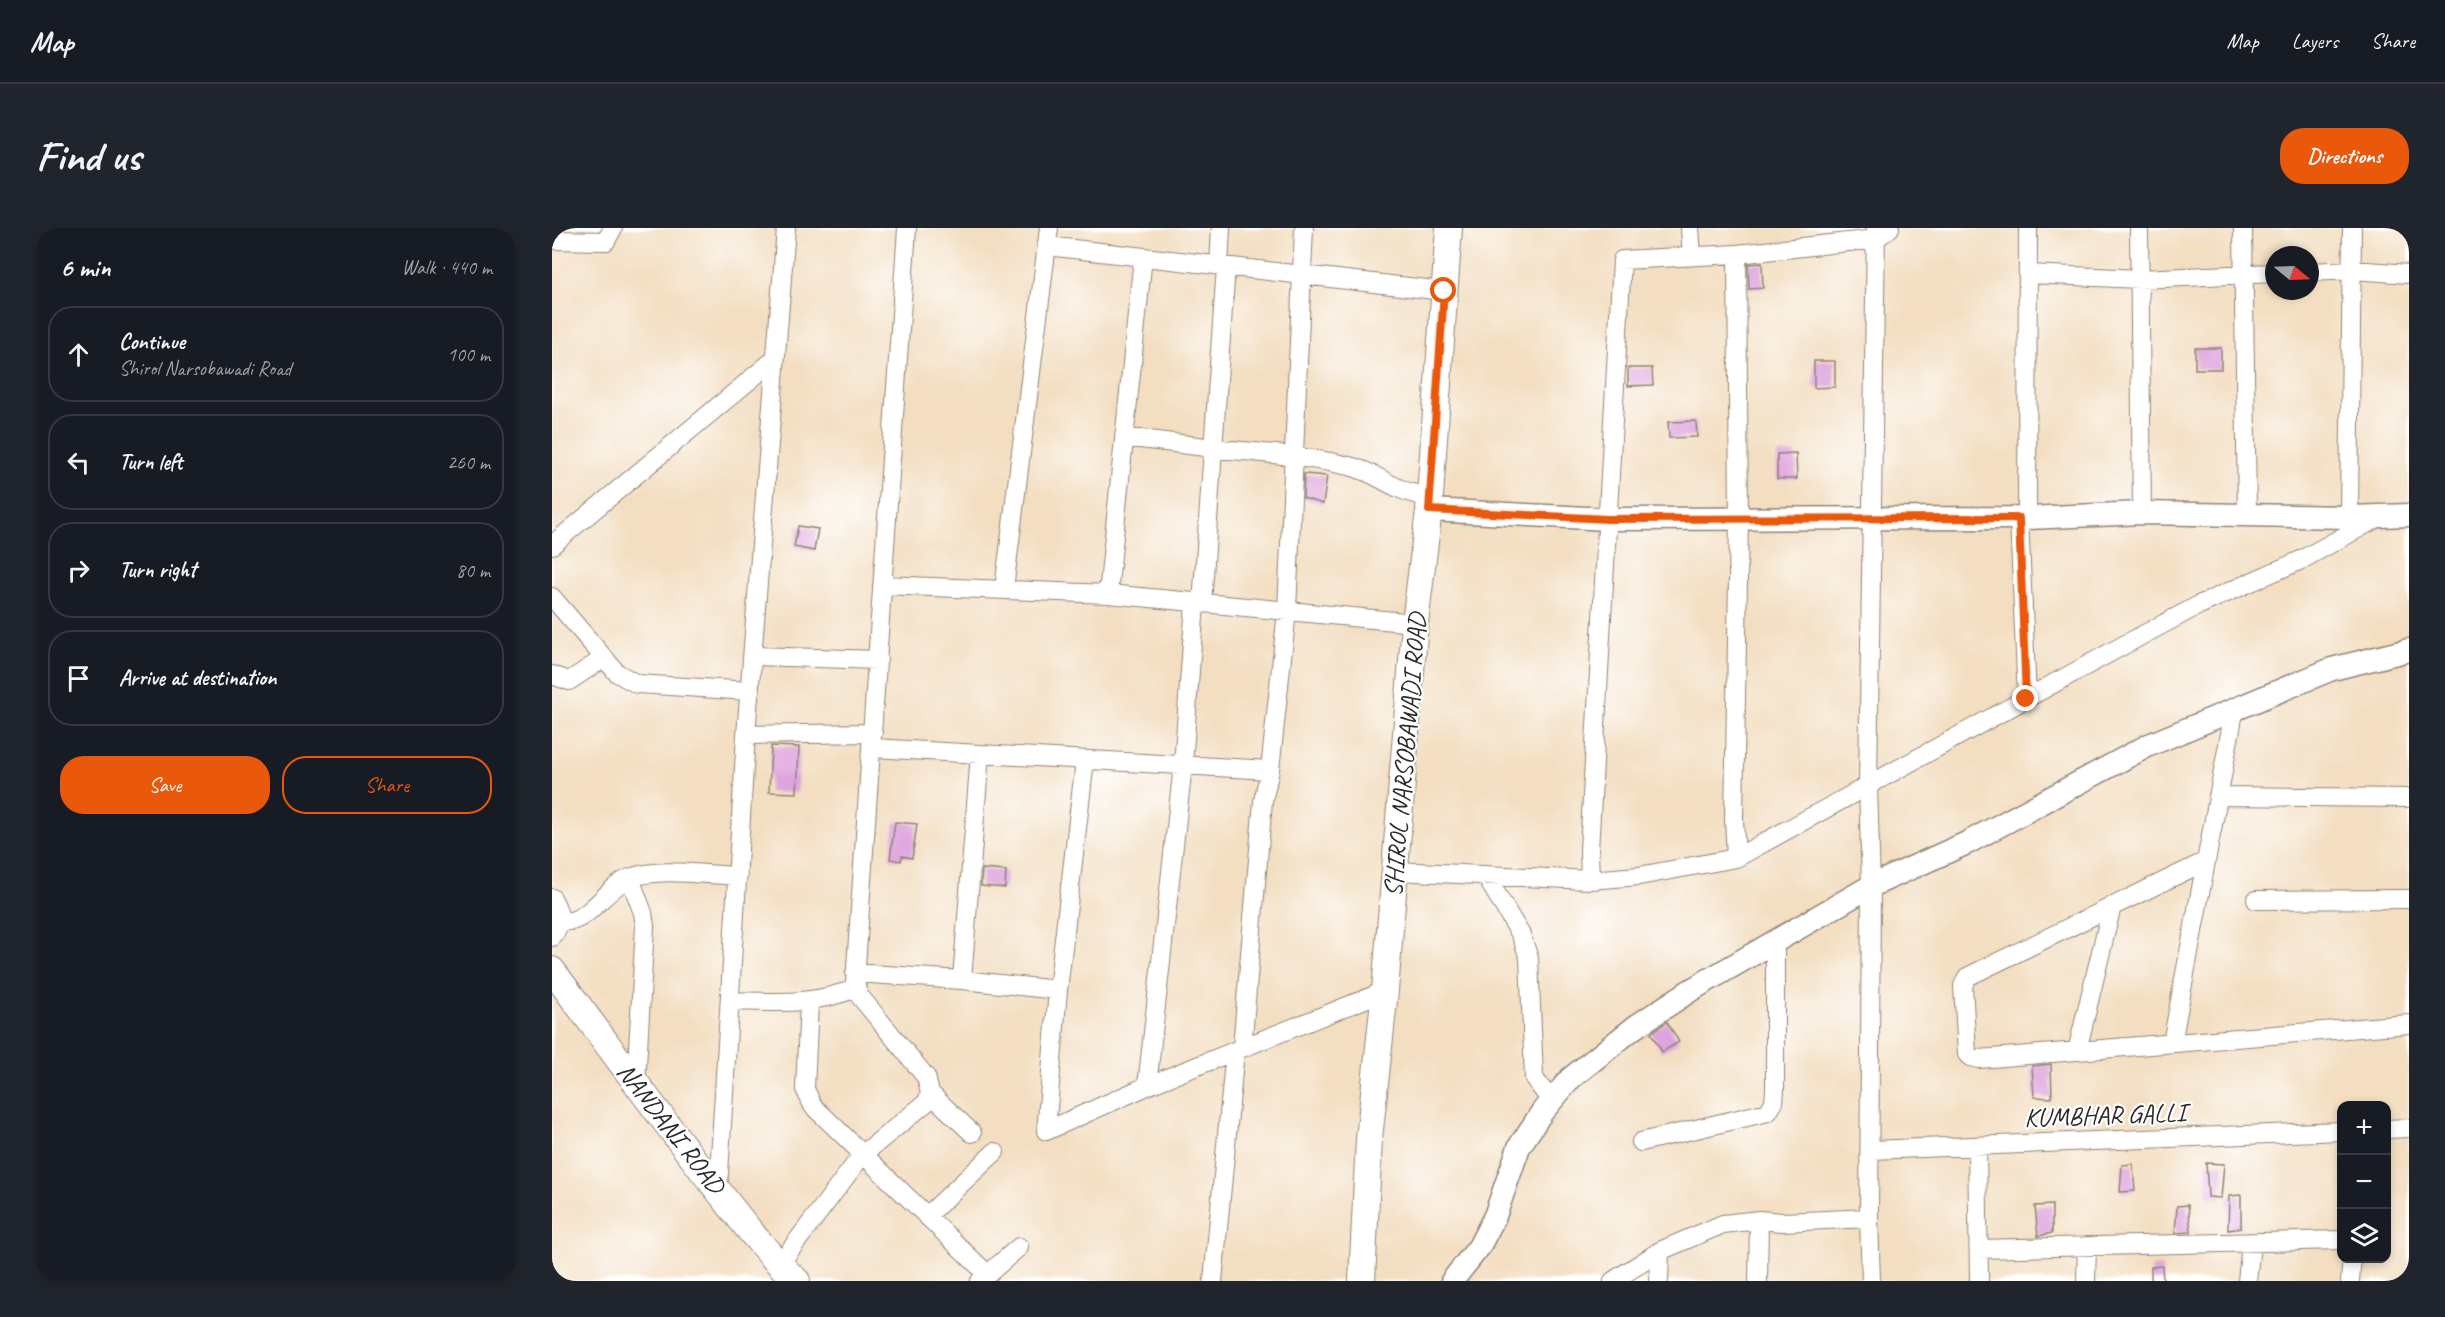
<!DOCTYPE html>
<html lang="en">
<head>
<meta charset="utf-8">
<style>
  :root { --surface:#171b24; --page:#20242c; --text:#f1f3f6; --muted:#9ea1a6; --line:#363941; --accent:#ea580c }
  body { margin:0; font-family:Caveat,sans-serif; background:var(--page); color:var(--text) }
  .controls { position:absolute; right:18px; bottom:18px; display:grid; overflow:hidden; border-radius:12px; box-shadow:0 3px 9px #0003 }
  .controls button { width:54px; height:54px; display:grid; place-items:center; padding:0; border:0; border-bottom:2px solid var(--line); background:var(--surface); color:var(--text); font:30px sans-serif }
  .compass { position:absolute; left:1713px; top:18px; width:54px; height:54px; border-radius:50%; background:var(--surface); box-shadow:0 3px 9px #0003; rotate:109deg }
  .stop { position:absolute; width:18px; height:18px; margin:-14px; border:4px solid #ea580c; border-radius:50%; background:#fff }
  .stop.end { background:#ea580c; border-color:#fff; box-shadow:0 2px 6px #0008 }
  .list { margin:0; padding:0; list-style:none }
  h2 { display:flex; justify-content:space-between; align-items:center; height:78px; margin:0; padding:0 24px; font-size:26px }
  h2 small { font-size:20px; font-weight:400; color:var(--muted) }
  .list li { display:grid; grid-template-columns:39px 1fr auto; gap:18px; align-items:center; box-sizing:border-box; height:96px; margin:0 12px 12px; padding:0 12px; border:2px solid var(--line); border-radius:24px }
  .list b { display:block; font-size:22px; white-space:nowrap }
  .list p { margin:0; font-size:20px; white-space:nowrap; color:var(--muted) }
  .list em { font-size:20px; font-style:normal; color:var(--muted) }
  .actions { display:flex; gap:12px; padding:18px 24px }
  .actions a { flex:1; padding:14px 0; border:2px solid var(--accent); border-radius:24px; text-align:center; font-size:21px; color:var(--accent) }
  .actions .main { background:var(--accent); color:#fff }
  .icon { flex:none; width:33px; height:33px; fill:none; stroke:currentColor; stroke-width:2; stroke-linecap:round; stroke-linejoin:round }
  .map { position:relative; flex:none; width:1857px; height:1053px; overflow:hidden; border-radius:24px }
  header { display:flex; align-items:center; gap:36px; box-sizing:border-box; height:84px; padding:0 30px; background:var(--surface); border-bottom:2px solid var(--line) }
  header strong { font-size:28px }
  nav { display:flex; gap:33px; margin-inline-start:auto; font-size:21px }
  .intro { display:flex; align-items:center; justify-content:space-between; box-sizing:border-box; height:144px; padding:0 36px }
  h1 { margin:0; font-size:42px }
  .button { padding:15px 27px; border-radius:24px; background:var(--accent); color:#fff; font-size:21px; font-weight:700 }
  main { display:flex; gap:36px; padding:0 36px }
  aside { flex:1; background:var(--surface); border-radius:24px; box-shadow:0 3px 9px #0003 }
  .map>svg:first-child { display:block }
  .building { fill:#dfa4de }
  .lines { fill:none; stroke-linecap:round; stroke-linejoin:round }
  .minor-casing { stroke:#8f8476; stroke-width:20 }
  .tertiary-casing { stroke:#8f8476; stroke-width:25 }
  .secondary-casing { stroke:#8f8476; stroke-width:28 }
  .minor { stroke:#fff; stroke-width:18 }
  .tertiary { stroke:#fff; stroke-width:22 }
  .secondary { stroke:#fff; stroke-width:26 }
  .route { stroke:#ea580c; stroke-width:8 }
  .labels { text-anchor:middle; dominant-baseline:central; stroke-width:4.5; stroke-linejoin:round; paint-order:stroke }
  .street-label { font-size:26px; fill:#2b2b2b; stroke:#fff }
</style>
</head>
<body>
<header>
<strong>Map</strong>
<nav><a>Map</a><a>Layers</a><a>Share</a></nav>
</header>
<div class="intro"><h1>Find us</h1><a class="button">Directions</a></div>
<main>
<aside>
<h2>6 min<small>Walk · 440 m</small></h2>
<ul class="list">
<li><svg class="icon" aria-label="ahead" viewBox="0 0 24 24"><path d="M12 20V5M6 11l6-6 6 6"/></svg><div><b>Continue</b><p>Shirol Narsobawadi Road</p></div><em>100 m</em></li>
<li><svg class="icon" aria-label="left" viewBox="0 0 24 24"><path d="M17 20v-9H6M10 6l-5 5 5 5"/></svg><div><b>Turn left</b></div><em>260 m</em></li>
<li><svg class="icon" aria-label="right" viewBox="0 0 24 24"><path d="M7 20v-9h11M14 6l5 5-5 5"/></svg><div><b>Turn right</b></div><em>80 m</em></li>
<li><svg class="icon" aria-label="arrive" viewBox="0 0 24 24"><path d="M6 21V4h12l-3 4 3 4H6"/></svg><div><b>Arrive at destination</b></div></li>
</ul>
<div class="actions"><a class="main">Save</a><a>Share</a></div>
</aside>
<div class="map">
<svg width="1857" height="1053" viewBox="0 0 1857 1053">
  <rect width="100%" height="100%" fill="#fff"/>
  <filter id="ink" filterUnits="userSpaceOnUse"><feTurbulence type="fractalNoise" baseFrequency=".0167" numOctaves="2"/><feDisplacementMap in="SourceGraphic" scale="12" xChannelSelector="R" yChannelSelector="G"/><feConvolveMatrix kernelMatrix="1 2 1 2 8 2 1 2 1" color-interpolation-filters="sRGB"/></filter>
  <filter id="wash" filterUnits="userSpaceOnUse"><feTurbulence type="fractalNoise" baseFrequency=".008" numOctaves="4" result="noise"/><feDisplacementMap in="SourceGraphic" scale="24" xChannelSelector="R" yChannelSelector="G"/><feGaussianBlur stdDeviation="1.35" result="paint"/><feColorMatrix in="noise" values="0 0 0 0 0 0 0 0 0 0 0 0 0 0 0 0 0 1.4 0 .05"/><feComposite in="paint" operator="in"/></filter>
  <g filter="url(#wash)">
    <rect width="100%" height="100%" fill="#f3dec1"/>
    <g id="blocks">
      <path class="building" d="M1210,35L1211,60L1197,61L1196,36Z
        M1643,120H1669V141H1643Z
        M1262,133H1283V159L1262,160Z
        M1076,140H1100L1101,157L1076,158Z
        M1144,193L1145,209L1117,210L1116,194Z
        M1244,225L1245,251H1225V226Z
        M752,246L775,248L771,276L751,270Z
        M246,298L266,301L262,323L242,319Z
        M219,518L247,519L245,565L217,564Z
        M343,594L365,596L360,630L350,628L349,633L338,631Z
        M430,641L454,643L453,660L429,658Z
        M1115,794L1127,814L1110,824L1099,805Z
        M1499,836L1500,870L1482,869L1480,838Z
        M1654,935L1672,936L1669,970L1656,969Z
        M1581,936L1583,963L1568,964L1570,937Z
        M1689,967V1000L1676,1002L1677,968Z
        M1500,977V1005L1486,1008L1483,978Z
        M1636,977L1639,1004L1623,1005L1625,978Z
        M1610,1038L1611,1053H1599V1039Z"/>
    </g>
  </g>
  <g filter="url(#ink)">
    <use href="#blocks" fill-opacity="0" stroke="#8f8476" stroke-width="1.5"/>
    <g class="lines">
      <defs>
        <path id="minor" d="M1138,0L1140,28
          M1587,0L1590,285
          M1691,0L1695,286
          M0,12L54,13L61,0
          M495,18L892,63
          M667,38L669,0
          M1758,44L1801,42L1857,46
          M1476,46L1588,51L1722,45
          M572,209C607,213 643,218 678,222C718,225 758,229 797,238C829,245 842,266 878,268
          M1797,289L1800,0
          M1467,290L1475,471
          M1475,290L1476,0
          M0,317L223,131
          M330,357L556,366L863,395
          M452,361L497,0
          M556,366L591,29
          M0,369L65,445L85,456L198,463
          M643,375L631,537L595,858L833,763
          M650,376L674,39
          M200,428L326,432
          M0,447L17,453L52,430
          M194,507L321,505
          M321,520L718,542
          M533,532L506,762L494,903L595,858
          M1666,568L1857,570
          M1184,630L1182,591L1187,291L1185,26
          M1654,633L1415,749L1411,758L1415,826L1418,829L1427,831L1857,796
          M843,643L1038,652L1087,648L1184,630L1572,417L1647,377L1749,332L1829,288
          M933,647L969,707L977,730L982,850L999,873
          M78,650L91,685L93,698L84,856
          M1038,652L1037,623L1070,32L1185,26L1324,11L1338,0
          M0,670C8,684 11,695 0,709
          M1704,672L1857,671
          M8,693C12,693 18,694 22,692C40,687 57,658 78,650C106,639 155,647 186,648
          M303,745L410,752L506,762
          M410,752L428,526
          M178,773C224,774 260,778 304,760
          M257,774L253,861L261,878L435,1046
          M1620,815L1683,479
          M690,820L711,573L718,542L735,383L752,0
          M1525,823L1560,678
          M378,865L420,905
          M1834,901L1857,900
          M1089,914L1216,884L1222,874L1223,862V714
          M1425,918L1427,1053
          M1319,922L1790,903
          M166,962L194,507L234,0
          M376,987L443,924
          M1427,1021L1790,1012
          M227,1037L310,927L375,874L378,865L374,849L306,766L303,753L355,0
          M428,1053L467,1019
          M661,1053L683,823
          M1061,1053L1108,1023L1171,996L1207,992L1230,994L1317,990
          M1107,1053L1108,1023
          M1206,1053L1207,992
          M1319,1053L1317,990L1319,658L1316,557L1324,0
          M1534,1053L1535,1018
          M1695,1053L1699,1016
          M1798,1053L1800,1030"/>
        <path id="tertiary" d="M877,282L1056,291L1475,290L1590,285L1797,289L1857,287
          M900,1053L927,1019L943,988L967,919L990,884L1019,850L1083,799L1139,762L1319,658L1415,615L1597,517L1780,441L1857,422"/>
        <path id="secondary" d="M0,742C51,810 101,879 153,946C182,982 210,1022 245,1053
          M810,1053L817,911L833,763L863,395L877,282L897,0"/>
      </defs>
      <use href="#minor" class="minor-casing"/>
      <use href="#tertiary" class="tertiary-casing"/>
      <use href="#secondary" class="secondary-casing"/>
      <use href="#minor" class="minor"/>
      <use href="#tertiary" class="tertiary"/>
      <use href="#secondary" class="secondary"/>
    </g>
  </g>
  <g class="lines" filter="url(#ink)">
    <path class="route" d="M892,63L877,282L1056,291L1467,290L1474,471"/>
  </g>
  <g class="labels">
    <g class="street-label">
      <text transform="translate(853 527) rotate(-85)">SHIROL NARSOBAWADI ROAD</text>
      <text transform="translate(1553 887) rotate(-2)">KUMBHAR GALLI</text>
      <text transform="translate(119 900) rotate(52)">NANDANI ROAD</text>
    </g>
  </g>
</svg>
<div class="controls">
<button>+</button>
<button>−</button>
<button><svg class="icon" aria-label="layers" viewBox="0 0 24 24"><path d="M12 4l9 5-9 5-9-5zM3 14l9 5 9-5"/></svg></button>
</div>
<svg class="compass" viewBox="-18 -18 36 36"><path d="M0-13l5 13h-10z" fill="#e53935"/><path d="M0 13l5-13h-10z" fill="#9ea1a6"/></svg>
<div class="stop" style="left:892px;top:63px"></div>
<div class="stop end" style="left:1474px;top:471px"></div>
</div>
</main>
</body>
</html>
